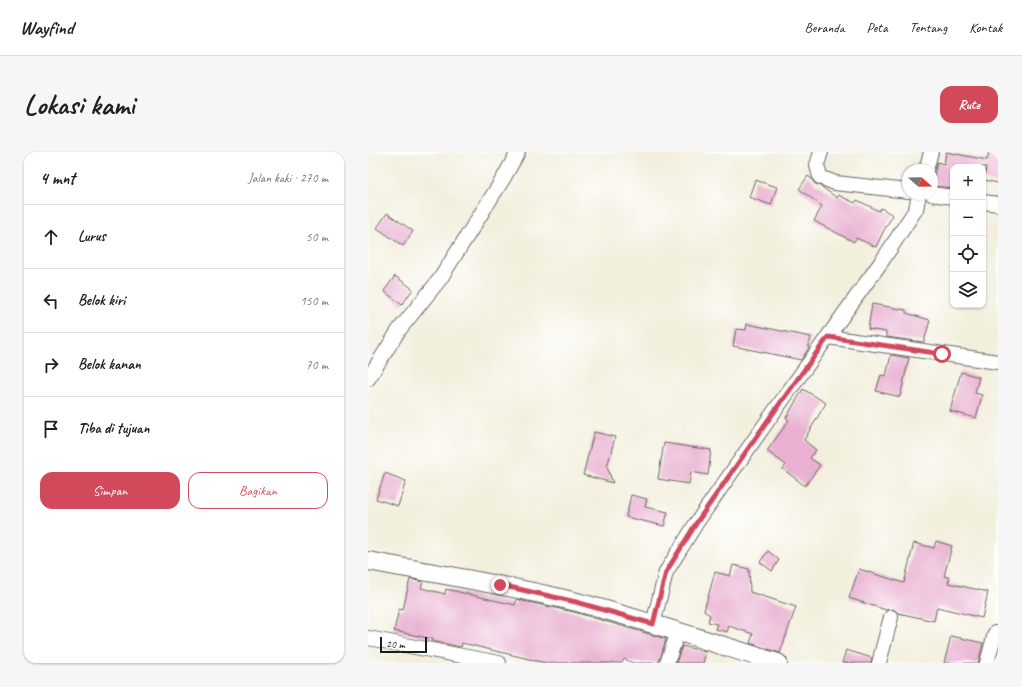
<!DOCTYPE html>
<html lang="id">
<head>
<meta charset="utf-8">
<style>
  :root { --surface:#fff; --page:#f6f6f6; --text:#202124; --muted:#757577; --line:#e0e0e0; --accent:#d1495b }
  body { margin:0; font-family:Caveat,sans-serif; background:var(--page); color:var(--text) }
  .controls { position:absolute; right:12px; top:12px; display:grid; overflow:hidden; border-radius:8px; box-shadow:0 1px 3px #0004 }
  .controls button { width:36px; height:36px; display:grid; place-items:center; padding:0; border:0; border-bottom:1px solid var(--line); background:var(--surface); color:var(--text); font:20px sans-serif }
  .compass { position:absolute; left:534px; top:12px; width:36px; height:36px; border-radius:50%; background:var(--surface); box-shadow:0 1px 3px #0004; rotate:110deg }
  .scale { position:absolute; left:12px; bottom:10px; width:47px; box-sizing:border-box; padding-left:4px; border:2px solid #1c1c1c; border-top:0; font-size:11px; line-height:14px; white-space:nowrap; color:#1c1c1c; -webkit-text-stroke:3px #fff; paint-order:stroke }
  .stop { position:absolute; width:12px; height:12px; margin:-9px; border:3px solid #d1495b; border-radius:50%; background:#fff }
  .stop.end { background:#d1495b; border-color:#fff; box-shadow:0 1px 4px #0008 }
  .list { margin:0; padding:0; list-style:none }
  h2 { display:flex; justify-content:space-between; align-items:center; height:52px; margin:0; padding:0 16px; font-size:17px }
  h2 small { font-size:13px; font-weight:400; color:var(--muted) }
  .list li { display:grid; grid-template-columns:26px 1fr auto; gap:12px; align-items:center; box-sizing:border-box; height:64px; padding:0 16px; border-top:1px solid var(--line) }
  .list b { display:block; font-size:15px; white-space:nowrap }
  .list em { font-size:13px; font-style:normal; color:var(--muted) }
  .actions { display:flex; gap:8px; padding:12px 16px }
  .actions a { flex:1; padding:9px 0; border:1px solid var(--accent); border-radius:12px; text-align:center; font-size:14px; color:var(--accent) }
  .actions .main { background:var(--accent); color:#fff }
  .icon { flex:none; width:22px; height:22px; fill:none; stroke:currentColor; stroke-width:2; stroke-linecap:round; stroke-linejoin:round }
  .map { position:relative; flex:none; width:630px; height:511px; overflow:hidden; border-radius:12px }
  header { display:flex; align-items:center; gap:24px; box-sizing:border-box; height:56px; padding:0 20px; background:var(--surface); border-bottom:1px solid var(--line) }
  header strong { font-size:19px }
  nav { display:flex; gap:22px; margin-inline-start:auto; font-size:14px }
  .intro { display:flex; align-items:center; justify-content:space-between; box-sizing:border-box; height:96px; padding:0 24px }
  h1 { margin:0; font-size:28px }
  .button { padding:10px 18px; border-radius:12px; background:var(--accent); color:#fff; font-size:14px; font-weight:700 }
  main { display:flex; gap:24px; padding:0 24px }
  aside { flex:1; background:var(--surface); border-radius:12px; box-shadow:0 1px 3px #0004 }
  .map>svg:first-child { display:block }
  .building { fill:#e9b0d1 }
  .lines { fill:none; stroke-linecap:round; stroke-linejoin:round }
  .minor-casing { stroke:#676660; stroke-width:16 }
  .tertiary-casing { stroke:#676660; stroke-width:20 }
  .minor { stroke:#fff; stroke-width:14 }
  .tertiary { stroke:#fff; stroke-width:18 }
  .route { stroke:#d1495b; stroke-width:5 }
</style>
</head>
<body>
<header>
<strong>Wayfind</strong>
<nav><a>Beranda</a><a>Peta</a><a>Tentang</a><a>Kontak</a></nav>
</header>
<div class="intro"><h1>Lokasi kami</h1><a class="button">Rute</a></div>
<main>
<aside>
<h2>4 mnt<small>Jalan kaki · 270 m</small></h2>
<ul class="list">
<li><svg class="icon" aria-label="ahead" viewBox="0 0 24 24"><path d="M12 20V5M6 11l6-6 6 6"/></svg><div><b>Lurus</b></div><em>50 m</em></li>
<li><svg class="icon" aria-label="left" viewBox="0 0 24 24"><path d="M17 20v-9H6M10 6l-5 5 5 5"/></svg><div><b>Belok kiri</b></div><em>150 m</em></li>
<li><svg class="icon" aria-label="right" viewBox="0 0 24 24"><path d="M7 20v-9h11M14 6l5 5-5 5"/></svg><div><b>Belok kanan</b></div><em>70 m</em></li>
<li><svg class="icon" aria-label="arrive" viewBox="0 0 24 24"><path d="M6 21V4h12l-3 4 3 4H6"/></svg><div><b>Tiba di tujuan</b></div></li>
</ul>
<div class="actions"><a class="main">Simpan</a><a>Bagikan</a></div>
</aside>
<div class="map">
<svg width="630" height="511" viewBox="0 0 630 511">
  <rect width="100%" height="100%" fill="#fff"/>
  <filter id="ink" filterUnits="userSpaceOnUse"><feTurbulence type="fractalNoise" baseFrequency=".025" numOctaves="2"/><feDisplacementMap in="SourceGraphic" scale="8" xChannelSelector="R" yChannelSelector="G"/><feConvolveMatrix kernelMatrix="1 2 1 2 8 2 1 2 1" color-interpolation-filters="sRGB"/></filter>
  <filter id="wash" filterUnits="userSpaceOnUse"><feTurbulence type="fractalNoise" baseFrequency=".012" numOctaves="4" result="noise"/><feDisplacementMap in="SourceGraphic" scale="16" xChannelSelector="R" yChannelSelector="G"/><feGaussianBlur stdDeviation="0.9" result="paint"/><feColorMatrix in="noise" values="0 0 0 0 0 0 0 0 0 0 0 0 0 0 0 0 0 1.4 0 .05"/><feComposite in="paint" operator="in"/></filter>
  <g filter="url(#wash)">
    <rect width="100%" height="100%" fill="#f3efdd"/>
    <g id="blocks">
      <path class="building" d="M578,0L619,8L621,0H630V31L616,28L618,15H585V36L564,34L569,10L576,12Z
        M440,24L444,27L446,31L454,35L469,46L470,43L487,51L489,48L511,59L513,56L525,63L516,78L508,95L488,86L486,90L446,69L454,54L431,37Z
        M387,28L409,35L403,53L381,45Z
        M19,61L45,79L35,94L9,76Z
        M27,124L45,137L34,153L16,139Z
        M504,152L538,158V161L562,168L556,190L518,185V180L500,177Z
        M379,172L443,185L440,197L433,208L365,194L368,177L378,178Z
        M523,203L541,206L532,245L508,239L513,223L518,224Z
        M593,220L611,225L607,241L614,243L608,266L582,259Z
        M435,237L458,251L436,288L448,298L442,306L452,313L437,334L415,317L418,313L399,299L421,268L418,266Z
        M226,280L247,285L239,315L245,331L215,323Z
        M296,291L343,298L340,323L323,320L321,332L290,327Z
        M17,321L38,329L30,354L8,347Z
        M263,343L279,347L277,355L300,360L296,374L258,365Z
        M568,389L584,394L576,424L582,426L580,431L620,440L614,466L569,455L566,469L530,461L525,457L518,458L481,446L491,417L536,431L546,391L566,396Z
        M400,399L411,408L404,419L392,410Z
        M365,413L381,417L382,440L428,455L412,501L382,491L385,482L361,474L359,480L347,477L349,472L340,470L342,463L336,459L347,420L362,424Z
        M42,427L55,430L53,436L77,442L78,437L147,453L149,447L155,449L206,460L298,487L291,511H265L256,507L254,511H178L94,491L93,495L64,489L65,487L26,479L31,457L35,458Z
        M583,484L615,491L610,511H576Z
        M314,494L338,500L335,511H308Z
        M478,498L504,506L503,511H474Z"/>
    </g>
  </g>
  <g filter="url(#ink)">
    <use href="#blocks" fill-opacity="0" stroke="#676660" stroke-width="1"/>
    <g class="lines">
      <defs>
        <path id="minor" d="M453,0L449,13L452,25L467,31L540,39
          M558,18L563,0
          M564,42L585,45
          M615,50L630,52
          M460,185L630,210
          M0,227L31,178L72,127L135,27L150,0
          M285,472L298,420L329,370L403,264L516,106L548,57L551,42
          M0,486L131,511
          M299,511L310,480
          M511,511L523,465
          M619,511L627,481L630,482"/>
        <path id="tertiary" d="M0,409C70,422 140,433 209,450C276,468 343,490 410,511"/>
      </defs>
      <use href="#minor" class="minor-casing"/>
      <use href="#tertiary" class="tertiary-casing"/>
      <use href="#minor" class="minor"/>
      <use href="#tertiary" class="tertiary"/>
    </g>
  </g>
  <g class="lines" filter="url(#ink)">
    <path class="route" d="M132,433L208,450L285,472L298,420L329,370L403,264L460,185L574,202"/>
  </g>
</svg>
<div class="controls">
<button>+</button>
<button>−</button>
<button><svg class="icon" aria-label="locate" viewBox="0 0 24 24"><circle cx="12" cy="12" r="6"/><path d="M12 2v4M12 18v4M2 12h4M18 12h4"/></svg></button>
<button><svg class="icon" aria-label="layers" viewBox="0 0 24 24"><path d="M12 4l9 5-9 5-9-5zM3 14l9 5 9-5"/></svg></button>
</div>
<svg class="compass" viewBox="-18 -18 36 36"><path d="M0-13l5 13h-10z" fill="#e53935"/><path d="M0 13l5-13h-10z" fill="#757577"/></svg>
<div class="scale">20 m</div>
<div class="stop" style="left:574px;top:202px"></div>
<div class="stop end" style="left:132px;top:433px"></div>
</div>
</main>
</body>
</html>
